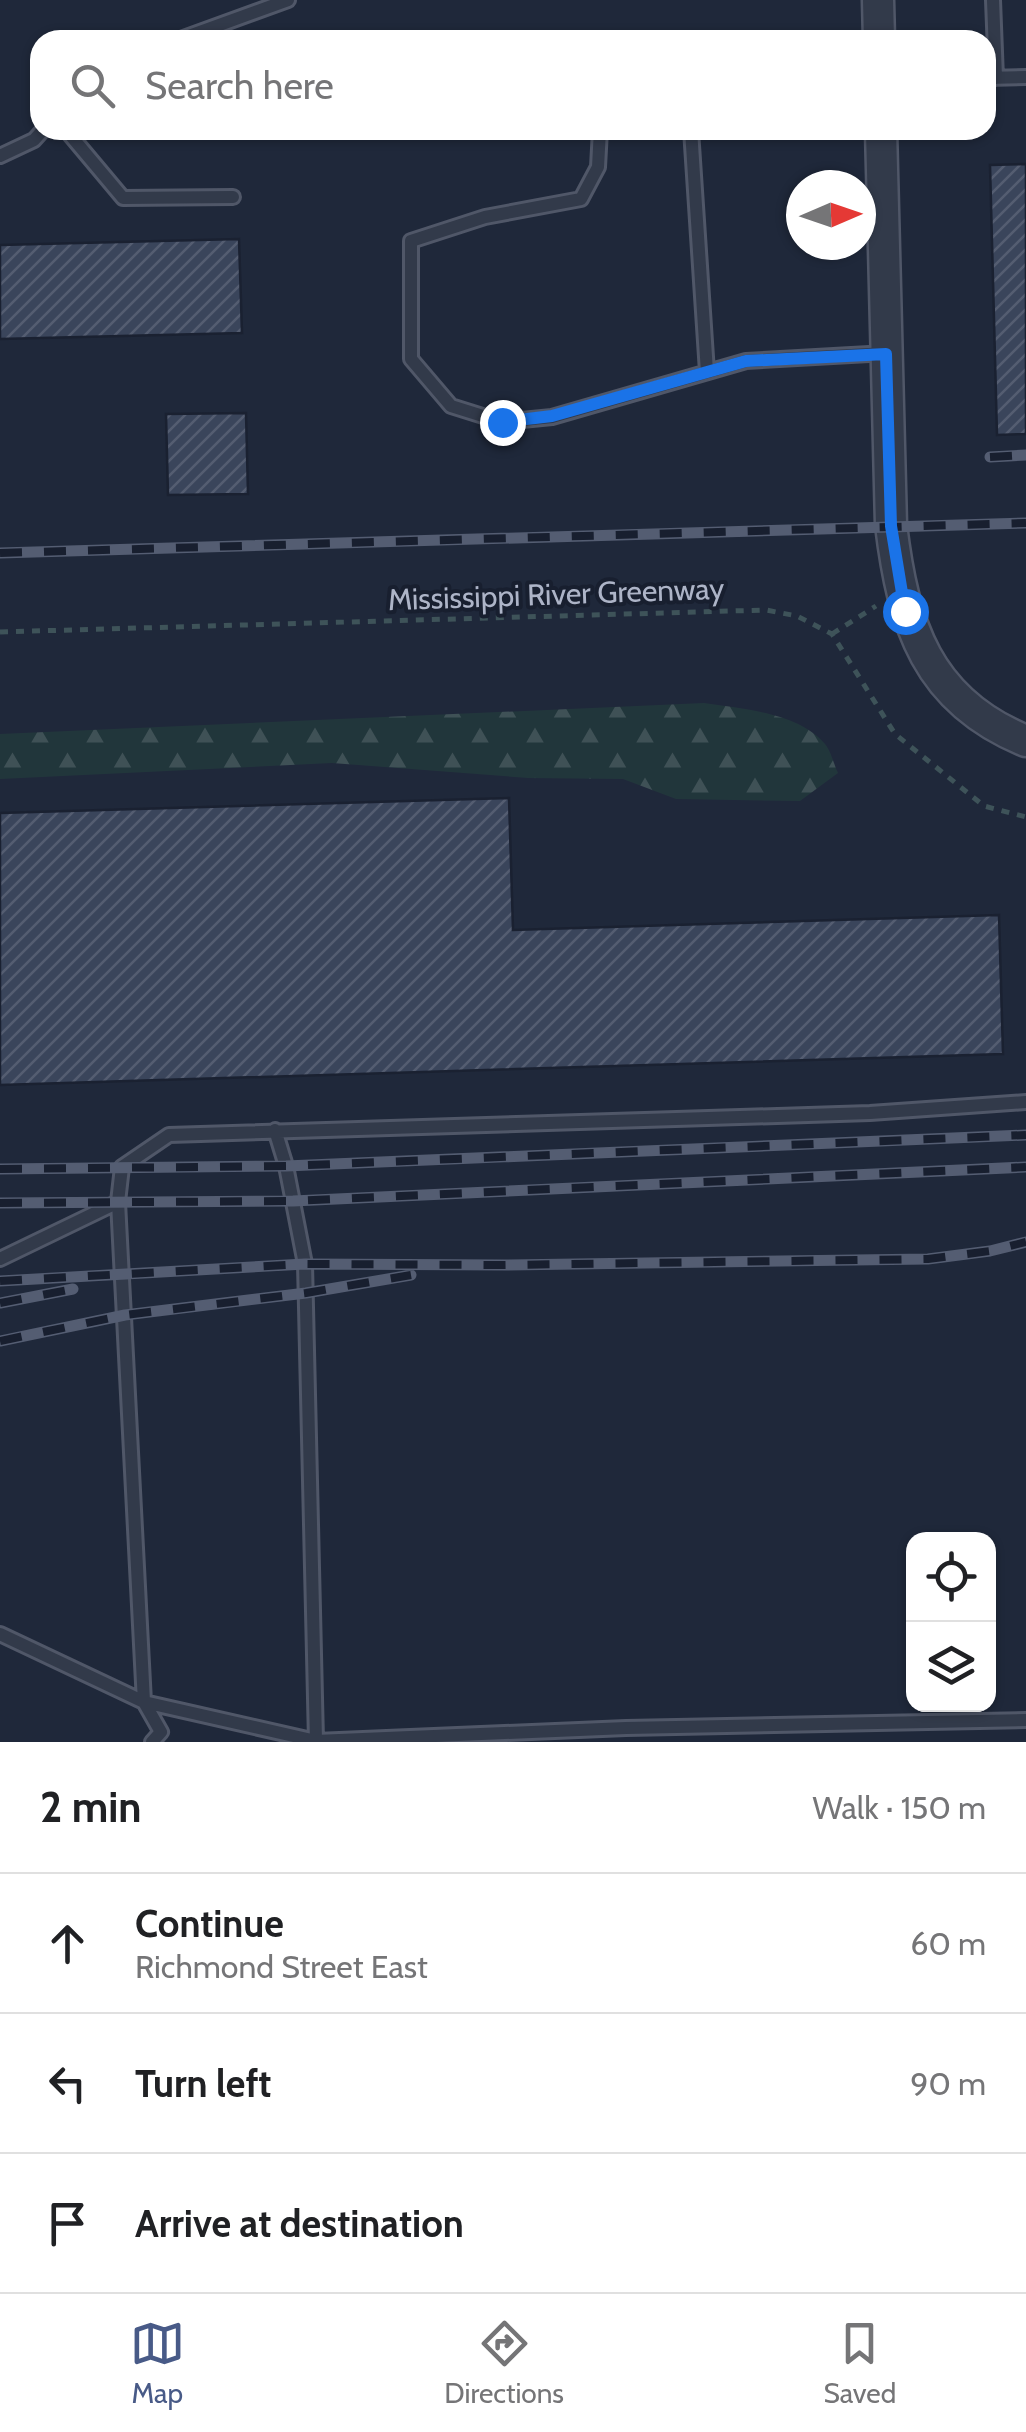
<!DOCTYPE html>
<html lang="en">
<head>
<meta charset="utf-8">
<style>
  :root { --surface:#fff; --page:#f2f2f2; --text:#202124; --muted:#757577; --line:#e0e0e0; --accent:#485a87 }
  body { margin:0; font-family:Cabin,sans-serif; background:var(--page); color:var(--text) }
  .controls { position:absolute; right:30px; bottom:30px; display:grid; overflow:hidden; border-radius:20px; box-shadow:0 2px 8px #0004 }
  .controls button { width:90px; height:90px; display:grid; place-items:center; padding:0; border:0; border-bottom:2px solid var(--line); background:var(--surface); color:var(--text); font:50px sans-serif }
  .compass { position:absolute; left:786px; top:170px; width:90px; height:90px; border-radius:50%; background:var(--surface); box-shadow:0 2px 8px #0004; rotate:88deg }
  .stop { position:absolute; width:30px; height:30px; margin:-22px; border:8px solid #1a73e8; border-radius:50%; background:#fff }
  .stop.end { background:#1a73e8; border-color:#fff; box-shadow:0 2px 10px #0008 }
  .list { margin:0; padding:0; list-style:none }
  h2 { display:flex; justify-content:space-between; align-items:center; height:130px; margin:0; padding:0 40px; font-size:42px }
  h2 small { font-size:32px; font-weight:400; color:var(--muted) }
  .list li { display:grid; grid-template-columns:65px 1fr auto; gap:30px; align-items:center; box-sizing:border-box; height:140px; padding:0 40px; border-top:2px solid var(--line) }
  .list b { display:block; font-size:38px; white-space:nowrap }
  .list p { margin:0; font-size:32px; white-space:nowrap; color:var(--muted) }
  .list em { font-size:32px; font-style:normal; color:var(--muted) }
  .icon { flex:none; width:55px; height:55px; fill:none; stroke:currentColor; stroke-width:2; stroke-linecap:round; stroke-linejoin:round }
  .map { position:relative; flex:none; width:1026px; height:1742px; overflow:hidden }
  .search { position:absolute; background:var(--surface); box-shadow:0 2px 8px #0004; left:30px; right:30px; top:30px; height:110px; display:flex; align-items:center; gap:25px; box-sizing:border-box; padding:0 35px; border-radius:30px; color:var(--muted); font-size:38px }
  .sheet { height:550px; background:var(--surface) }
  nav { display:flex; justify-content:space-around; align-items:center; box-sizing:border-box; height:140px; border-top:2px solid var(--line); background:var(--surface); font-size:28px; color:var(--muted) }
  nav a { display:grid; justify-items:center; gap:5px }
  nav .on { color:var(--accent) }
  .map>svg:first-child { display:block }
  .forest { fill:url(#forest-firs) }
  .building { fill:url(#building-hatch); stroke:#1a2131; stroke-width:2.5 }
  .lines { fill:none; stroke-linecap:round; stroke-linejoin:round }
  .service-casing { stroke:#505768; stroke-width:18 }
  .tertiary-casing { stroke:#505768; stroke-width:35 }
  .path { stroke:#3e5359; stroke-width:5; stroke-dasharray:8 8; stroke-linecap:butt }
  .service { stroke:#323a4a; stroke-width:12 }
  .tertiary { stroke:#323a4a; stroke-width:30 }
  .rail-casing { stroke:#545d72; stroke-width:11 }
  .rail { stroke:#181f2f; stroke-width:8; stroke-dasharray:22; stroke-linecap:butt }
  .route { stroke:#1a73e8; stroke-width:12 }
  .labels { text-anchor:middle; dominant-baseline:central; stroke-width:8; stroke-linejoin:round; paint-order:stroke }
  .street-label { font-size:30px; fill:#adb4c7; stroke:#181f2f }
</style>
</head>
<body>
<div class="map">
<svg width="1026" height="1742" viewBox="0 0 1026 1742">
  <defs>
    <pattern id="forest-firs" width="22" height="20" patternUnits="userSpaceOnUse" patternTransform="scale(2.5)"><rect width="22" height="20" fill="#21363b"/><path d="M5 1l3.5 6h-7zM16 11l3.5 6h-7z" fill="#3f5156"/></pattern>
    <pattern id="building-hatch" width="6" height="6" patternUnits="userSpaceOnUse" patternTransform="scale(2.5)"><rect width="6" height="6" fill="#3a455b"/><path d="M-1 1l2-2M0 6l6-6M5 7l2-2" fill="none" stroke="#545d71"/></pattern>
  </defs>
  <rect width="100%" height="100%" fill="#1f283a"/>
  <path class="forest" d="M704,703C742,709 798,712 825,744C831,751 834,765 838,773L800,801L676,799L623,779L528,778L332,763L0,779V734Z"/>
  <path class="building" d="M1026,164V434L997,435L990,165Z
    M239,239L242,333L0,339V245Z
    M246,413L248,494L168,495L166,414Z
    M509,798L513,930L999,915L1003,1054L0,1085V813Z"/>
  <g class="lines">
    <defs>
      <path id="service" d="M993,0L996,78
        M178,40L288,0
        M986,78L1026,77
        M66,130L123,198L233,197
        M600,130L598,167L581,199L485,217L411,241V359L451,406L502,422L552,417L746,361L887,353
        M691,130L707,372
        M0,156L34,140L43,130
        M275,1130L286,1166L305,1264L316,1741L626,1728L1026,1720
        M0,1259L118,1202
        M0,1634L144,1702L161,1732L152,1742
        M316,1741L144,1702L118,1202L122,1167L169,1135L870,1113L1026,1102"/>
      <path id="tertiary" d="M878,0L879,40
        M881,130L891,525C903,625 927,701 1026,741"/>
    </defs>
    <use href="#service" class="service-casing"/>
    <use href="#tertiary" class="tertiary-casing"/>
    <path class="path" d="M0,632L766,610L797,616L832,634L895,734L984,806L1026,817
      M832,634L876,606"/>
    <use href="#service" class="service"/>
    <use href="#tertiary" class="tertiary"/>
    <defs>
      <path id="rail" d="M990,457L1026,455
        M0,553L1026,523
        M0,1169L286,1166L1026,1135
        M0,1203L293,1201L1026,1167
        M0,1281L305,1264L505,1265L928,1259L990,1251L1026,1242
        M0,1303L73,1289
        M0,1341L125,1315L306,1293L411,1275"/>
    </defs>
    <use href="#rail" class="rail-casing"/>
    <use href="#rail" class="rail"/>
  </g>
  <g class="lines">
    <path class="route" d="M502,422L552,416L746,361L886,354L891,526L905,611"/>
  </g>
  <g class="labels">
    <g class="street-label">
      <text transform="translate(556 594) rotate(-2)">Mississippi River Greenway</text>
    </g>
  </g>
</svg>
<div class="controls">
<button><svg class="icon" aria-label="locate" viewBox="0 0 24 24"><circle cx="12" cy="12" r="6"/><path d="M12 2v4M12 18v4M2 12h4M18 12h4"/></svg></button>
<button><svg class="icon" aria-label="layers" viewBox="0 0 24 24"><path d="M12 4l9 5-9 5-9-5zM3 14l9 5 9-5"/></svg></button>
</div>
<svg class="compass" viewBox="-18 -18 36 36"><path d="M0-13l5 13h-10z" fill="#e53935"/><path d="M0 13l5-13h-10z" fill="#757577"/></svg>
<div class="stop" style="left:905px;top:611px"></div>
<div class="stop end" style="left:502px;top:422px"></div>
<div class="search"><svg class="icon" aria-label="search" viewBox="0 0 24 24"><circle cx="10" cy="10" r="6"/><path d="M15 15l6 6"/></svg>Search here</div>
</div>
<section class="sheet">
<h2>2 min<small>Walk · 150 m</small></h2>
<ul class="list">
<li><svg class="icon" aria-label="ahead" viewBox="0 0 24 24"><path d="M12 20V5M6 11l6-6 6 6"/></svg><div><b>Continue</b><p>Richmond Street East</p></div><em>60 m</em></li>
<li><svg class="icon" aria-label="left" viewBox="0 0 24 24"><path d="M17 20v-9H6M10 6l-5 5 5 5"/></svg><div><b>Turn left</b></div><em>90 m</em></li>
<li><svg class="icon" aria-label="arrive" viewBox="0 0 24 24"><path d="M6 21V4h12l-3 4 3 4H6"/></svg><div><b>Arrive at destination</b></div></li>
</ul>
</section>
<nav>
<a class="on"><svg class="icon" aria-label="map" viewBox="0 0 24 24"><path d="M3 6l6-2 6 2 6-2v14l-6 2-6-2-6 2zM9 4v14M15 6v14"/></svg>Map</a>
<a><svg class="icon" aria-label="directions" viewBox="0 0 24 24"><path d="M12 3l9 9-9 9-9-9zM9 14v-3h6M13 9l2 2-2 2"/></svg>Directions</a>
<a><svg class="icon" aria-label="saved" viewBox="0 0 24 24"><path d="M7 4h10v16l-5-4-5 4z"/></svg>Saved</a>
</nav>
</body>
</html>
